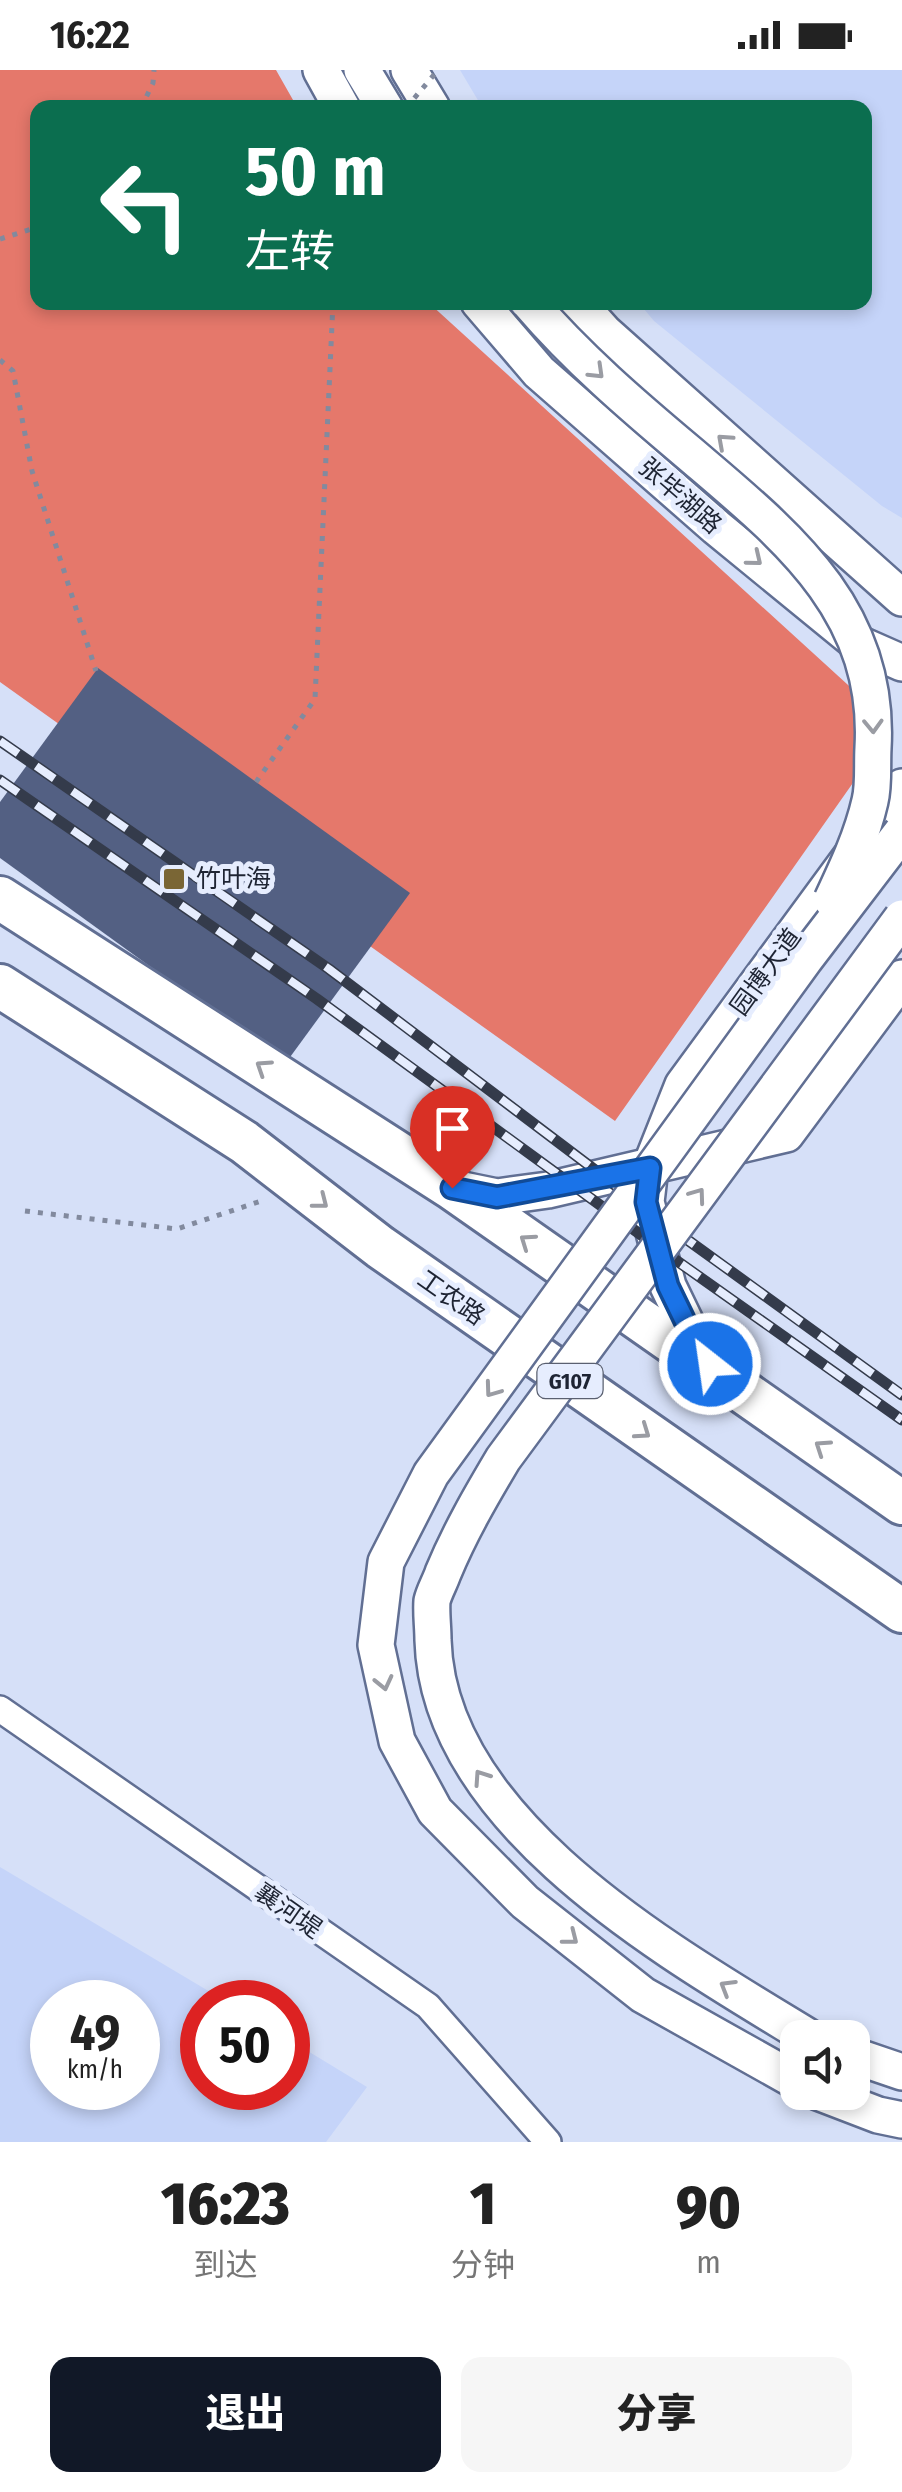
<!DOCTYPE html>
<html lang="zh">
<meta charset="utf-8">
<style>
:root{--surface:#fff;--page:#f6f6f6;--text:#222;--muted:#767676;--accent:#111827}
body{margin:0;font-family:"Fira Sans Condensed","Noto Sans SC",sans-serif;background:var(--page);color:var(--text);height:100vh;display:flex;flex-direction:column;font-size:38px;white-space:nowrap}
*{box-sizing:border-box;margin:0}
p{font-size:32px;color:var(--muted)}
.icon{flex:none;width:55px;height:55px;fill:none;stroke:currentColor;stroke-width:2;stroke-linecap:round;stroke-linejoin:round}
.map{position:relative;height:2072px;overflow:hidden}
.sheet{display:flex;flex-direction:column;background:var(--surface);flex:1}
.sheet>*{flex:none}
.guide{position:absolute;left:30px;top:30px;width:842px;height:210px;border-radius:20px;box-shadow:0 5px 15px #0003;background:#0b6e4f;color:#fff;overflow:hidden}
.fabs{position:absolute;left:780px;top:1950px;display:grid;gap:20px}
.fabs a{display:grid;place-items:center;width:90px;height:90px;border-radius:20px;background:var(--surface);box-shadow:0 5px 15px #0003;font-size:50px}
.speed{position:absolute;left:30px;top:1910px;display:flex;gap:20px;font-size:50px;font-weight:700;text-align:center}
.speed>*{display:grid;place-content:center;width:130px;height:130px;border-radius:50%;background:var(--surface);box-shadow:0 5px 15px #0003;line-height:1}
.speed small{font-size:25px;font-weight:400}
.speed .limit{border:15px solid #d22;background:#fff;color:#111}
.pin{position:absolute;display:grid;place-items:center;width:85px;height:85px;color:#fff;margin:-102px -42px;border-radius:50% 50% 50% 0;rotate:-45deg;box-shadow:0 0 10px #0007}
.pin .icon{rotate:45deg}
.me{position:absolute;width:110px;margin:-55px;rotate:330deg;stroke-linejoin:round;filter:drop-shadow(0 0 8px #0008)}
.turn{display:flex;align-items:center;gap:35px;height:210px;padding:0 50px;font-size:45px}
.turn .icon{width:130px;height:130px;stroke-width:2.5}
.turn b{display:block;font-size:70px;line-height:85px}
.eta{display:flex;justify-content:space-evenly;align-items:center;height:170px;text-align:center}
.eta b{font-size:60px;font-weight:800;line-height:70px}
.action{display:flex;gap:20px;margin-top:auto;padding:20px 50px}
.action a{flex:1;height:115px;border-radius:20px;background:var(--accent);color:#fff;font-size:40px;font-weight:800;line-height:115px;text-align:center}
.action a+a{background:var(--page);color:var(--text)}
.status{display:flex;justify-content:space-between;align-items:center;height:70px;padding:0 50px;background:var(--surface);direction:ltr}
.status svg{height:28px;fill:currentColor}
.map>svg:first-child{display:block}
</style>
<div class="status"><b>16:22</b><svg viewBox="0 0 49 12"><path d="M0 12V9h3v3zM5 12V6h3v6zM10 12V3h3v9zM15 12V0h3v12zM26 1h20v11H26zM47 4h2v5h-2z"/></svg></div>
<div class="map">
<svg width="902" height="2072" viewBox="0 0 902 2072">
<rect width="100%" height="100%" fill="#d6e0f8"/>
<g fill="#c5d4f9" fill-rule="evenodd">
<path d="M460,0H902V448L882,436L654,251L639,233L865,232V38L482,37Z"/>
<path d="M0,1797L227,1932H202V2018H288V1969L367,2017L326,2072H0ZM52,1932H138V2018H52Z"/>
</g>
<path fill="#e5786b" d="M0,0H276L297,37L38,38V232L429,233L893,656L615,1051L0,612Z"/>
<path fill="#536083" d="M98,598L410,823L285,994L0,788V732Z"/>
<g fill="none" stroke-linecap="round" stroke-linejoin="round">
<g stroke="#616f93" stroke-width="30">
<path id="minor" d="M0,1639L428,1936L548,2072"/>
</g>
<g stroke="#616f93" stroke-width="40">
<g id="secondary">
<path d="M321,0L342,38"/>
<path d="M362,0L385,38"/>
<path d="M409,0L432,38"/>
<path d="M479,232L539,302L716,457L859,574L902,593"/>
<path d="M577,232L604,262L902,528"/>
<path d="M453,1118L497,1127L548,1120L786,1064L902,908"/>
<path d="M713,1298L698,1278L668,1216L646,1132L650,1098L683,1015L902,717"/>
<path d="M852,1985L902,2002"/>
<path d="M818,2022L878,2045L902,2050"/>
</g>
</g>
<g stroke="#616f93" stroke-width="48">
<g id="trunk">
<path d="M0,828L452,1118L902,1433"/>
<path d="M0,916L244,1072L380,1177L902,1541"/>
</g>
</g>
<g stroke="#828a9e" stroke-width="5" stroke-dasharray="5 8" stroke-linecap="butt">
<path d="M141,38L153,13L154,0"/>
<path d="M0,169L38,157"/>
<path d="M0,290L13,301L32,401L96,601"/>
<path d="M256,712L315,629L333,232"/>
<path d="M25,1141L177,1159L261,1131"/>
</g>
<use href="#minor" stroke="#fff" stroke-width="25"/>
<use href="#secondary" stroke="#fff" stroke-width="35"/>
<use href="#trunk" stroke="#fff" stroke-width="42"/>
<g stroke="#343b4b" stroke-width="11">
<g id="rail">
<path d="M0,671L329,899L689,1171L902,1325"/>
<path d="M0,710L317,929L670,1186L902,1350"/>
</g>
</g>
<use href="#rail" stroke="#e6edfe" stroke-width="8" stroke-dasharray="22" stroke-linecap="butt"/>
<g stroke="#616f93" stroke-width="40" stroke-linecap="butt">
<g id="secondary-bridge">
<path d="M529,232C577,288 633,336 689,383C785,465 881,539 873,678C872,695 874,715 870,731C862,766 847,798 832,830"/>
<path d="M810,1968C671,1883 438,1753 433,1570C433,1557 431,1543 432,1531C434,1522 440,1512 443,1503C460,1462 481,1426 503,1389L902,848"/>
<path d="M798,2012L643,1925L525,1832L435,1741L397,1671L376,1575L386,1492L431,1404L805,889L902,762"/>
</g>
</g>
<path stroke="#828a9e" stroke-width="5" stroke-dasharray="5 8" stroke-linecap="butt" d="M406,38L438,0"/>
<use href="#secondary-bridge" stroke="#fff" stroke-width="35"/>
</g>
<defs><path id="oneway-chevron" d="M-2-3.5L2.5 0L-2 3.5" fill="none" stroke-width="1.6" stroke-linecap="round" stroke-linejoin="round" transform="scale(2.5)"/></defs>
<g stroke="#9a9ca3">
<use href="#oneway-chevron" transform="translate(597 302) rotate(44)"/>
<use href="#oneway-chevron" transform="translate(724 371) rotate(-138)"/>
<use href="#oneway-chevron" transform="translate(755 489) rotate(39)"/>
<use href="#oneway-chevron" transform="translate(873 656) rotate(88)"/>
<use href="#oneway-chevron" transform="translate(263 997) rotate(-147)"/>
<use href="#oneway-chevron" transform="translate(698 1125) rotate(-54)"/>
<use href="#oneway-chevron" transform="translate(321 1132) rotate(38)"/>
<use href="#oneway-chevron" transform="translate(527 1171) rotate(-145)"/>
<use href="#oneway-chevron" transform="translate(492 1320) rotate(126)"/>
<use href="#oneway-chevron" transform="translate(643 1362) rotate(35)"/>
<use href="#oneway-chevron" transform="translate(822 1377) rotate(-146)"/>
<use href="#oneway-chevron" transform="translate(384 1613) rotate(77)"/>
<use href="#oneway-chevron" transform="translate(481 1707) rotate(-124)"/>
<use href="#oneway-chevron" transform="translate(571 1868) rotate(38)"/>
<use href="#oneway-chevron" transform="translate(727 1917) rotate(-149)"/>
</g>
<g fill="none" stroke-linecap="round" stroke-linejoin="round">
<g stroke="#114b97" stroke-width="25">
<path id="route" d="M452,1118L497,1127L650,1098L646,1132L668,1216L698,1278L710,1294"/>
</g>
<use href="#route" stroke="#1a73e8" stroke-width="18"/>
</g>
<rect fill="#7a6635" stroke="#e6edfe" stroke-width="4" x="162" y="797" width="24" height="24" rx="5"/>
<g text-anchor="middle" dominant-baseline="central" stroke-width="10" stroke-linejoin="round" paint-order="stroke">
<rect fill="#e6edfe" stroke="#5a6070" stroke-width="2.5" x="537.5" y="1294" width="65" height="34" rx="8"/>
<g font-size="22" font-weight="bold" fill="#1e2433">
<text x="570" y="1311">G107</text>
</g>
<g font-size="25" fill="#1e2433" stroke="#e6edfe">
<text transform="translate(680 426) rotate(41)">张毕湖路</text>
<text transform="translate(766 902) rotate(-54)">园博大道</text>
<text transform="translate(451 1228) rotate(35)">工农路</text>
<text transform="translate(288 1841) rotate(35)">襄河堤</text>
</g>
<g font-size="25" fill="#1e2433" stroke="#e6edfe" text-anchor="start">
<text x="196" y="809">竹叶海</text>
</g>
</g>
</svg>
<div class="fabs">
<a><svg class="icon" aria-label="sound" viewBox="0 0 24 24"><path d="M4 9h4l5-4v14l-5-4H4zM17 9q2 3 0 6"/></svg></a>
</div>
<div class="speed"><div>49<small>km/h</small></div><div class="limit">50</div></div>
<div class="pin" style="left:452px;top:1118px;background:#d93025"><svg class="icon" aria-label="arrive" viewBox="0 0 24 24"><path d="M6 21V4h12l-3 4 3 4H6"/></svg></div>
<svg class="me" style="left:710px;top:1294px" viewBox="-20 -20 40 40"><circle r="17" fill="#1a73e8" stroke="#fff" stroke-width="3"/><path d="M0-11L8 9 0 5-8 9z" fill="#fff"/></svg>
<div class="guide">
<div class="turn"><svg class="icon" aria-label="left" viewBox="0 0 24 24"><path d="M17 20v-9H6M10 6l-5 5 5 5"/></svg><div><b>50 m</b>左转</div></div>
</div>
</div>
<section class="sheet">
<div class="eta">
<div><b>16:23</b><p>到达</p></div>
<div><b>1</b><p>分钟</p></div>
<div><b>90</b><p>m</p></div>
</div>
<div class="action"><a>退出</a><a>分享</a></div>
</section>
